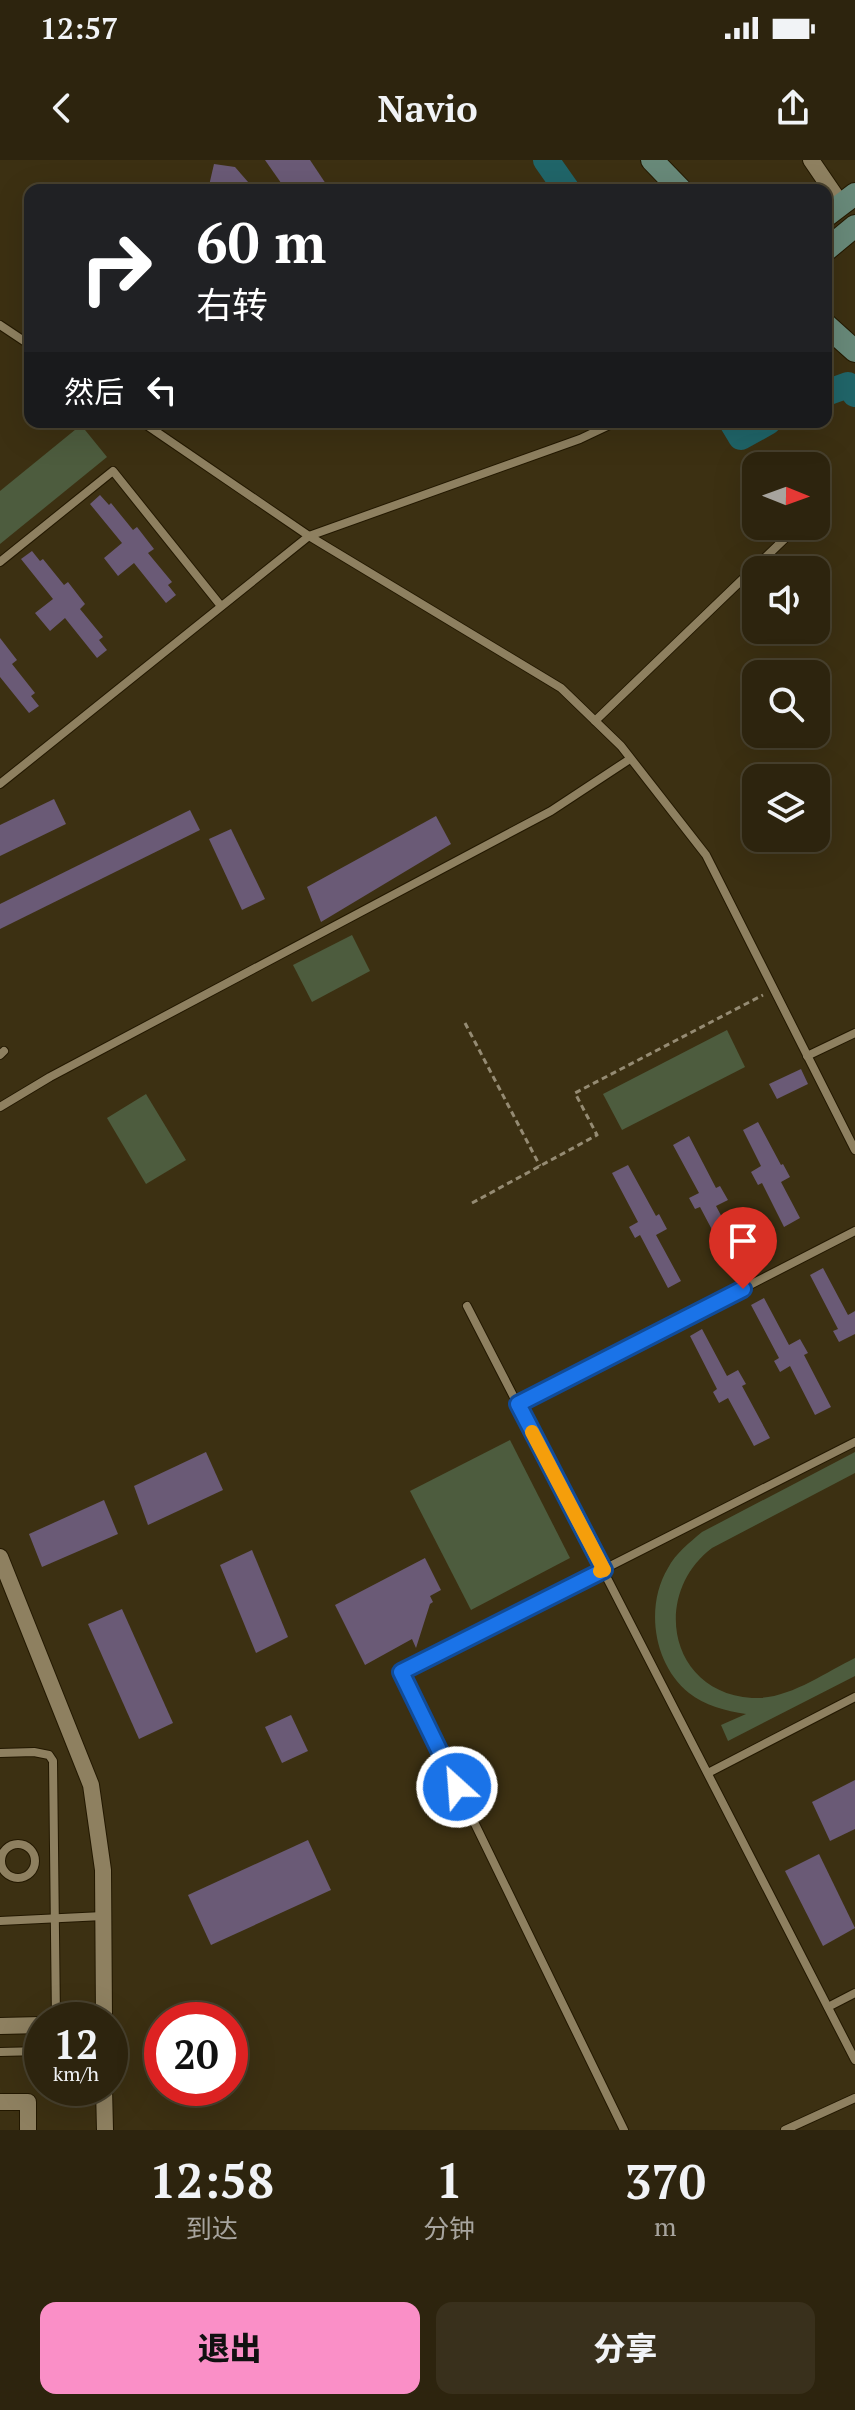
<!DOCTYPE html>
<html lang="zh">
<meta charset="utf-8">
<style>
:root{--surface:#2d240e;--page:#39301c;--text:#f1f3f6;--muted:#a7a49e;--line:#48412e;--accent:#fa8fc7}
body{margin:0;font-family:"PT Serif","Noto Sans SC",serif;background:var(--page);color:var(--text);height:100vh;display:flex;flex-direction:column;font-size:30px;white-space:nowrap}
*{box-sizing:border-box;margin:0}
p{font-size:26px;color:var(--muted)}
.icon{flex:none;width:44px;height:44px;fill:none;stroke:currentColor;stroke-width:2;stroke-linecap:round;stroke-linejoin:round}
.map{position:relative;height:1970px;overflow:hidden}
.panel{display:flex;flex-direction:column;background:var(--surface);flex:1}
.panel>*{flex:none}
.banner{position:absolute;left:24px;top:24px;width:808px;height:244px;border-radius:16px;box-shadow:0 8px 32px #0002,0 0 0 2px var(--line);background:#202124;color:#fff;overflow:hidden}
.needle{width:52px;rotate:91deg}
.tools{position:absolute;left:742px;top:292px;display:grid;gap:16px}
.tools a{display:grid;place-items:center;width:88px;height:88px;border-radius:16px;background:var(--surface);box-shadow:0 8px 32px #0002,0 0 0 2px var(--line);font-size:40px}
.speed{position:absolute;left:24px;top:1842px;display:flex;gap:16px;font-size:40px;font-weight:700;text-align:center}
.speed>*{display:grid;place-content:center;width:104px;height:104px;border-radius:50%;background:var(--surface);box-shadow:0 8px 32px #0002,0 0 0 2px var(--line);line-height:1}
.speed small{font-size:20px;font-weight:400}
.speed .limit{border:12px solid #d22;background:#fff;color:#111}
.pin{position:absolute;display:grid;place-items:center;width:68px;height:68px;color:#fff;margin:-82px -34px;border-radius:50% 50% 50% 0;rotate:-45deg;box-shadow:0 0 8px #0007}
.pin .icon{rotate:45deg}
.me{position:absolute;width:88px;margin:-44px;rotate:334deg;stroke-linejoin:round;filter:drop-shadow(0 0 6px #0008)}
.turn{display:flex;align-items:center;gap:28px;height:168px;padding:0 40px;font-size:36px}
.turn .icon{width:104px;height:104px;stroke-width:2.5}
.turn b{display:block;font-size:56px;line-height:68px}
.then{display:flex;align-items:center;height:76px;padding:0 40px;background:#0003;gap:16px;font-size:30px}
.eta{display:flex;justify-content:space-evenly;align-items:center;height:136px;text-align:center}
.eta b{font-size:48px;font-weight:800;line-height:56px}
.button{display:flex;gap:16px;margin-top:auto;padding:16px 40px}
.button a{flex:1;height:92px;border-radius:16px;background:var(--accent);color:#111;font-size:32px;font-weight:800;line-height:92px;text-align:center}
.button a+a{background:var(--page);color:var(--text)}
.status{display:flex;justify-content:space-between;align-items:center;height:56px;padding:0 40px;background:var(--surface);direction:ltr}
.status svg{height:22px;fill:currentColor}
header{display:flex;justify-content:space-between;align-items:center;height:104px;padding:0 40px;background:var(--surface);font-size:36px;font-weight:800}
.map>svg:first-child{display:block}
</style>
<div class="status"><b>12:57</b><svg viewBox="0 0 49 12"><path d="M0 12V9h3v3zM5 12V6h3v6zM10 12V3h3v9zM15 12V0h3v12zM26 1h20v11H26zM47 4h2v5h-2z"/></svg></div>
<header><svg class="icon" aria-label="back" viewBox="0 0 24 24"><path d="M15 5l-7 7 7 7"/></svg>Navio<svg class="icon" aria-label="share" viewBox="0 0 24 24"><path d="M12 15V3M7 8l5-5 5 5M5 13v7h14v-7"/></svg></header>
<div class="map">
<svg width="855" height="1970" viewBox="0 0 855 1970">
<rect width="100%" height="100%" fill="#3c3012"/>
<g fill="#4d5c3e">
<path d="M81,265L107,297L0,384V331Z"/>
<path d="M352,775L370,811L312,842L293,805Z"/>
<path d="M727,870L745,907L622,970L603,934Z"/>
<path d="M146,934L186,1000L146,1024L107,958Z"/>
<path d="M510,1280L570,1398L471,1450L410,1331Z"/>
<path d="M855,1292V1313L712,1388C651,1434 669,1533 752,1538C788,1540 824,1513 855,1498V1516L728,1581L721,1565L746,1554C726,1551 704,1545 689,1533C653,1504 645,1446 668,1408C676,1393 689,1383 702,1372Z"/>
</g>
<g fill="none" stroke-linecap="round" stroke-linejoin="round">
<g stroke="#206569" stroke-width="26">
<path d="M546,0L567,30"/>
<path d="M826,233L848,225L855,234"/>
<path d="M732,262L741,277L768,262"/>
</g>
</g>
<g fill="#6a5a76">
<path d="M265,0H310L330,30H286Z"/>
<path d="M214,4L235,7L255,30H208Z"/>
<path d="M100,335L109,345L111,343L133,370L137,367L154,389L148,393L172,422L168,425L176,435L166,443L134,403L118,416L104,398L122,383L90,344Z"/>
<path d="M32,391L40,401L43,399L64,425L68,422L85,444L80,449L103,477L99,480L107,490L97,498L65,458L50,471L35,453L53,439L21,399Z"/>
<path d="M0,478L17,500L12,504L35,533L31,536L39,546L29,553L0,517Z"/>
<path d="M54,639L66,664L0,696V665Z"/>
<path d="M190,650L200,670L0,769V744Z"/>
<path d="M436,656L451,684L321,762L307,727Z"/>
<path d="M231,669L265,739L242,750L209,679Z"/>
<path d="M801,909L808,924L777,939L769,924Z"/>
<path d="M758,962L781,1005L783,1004L790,1017L781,1022L800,1058L784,1067L762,1023L758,1025L751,1012L761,1006L743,970Z"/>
<path d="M689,976L716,1028L720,1026L728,1040L716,1046L741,1093L728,1100L700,1047L695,1049L689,1038L699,1033L673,985Z"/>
<path d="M628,1005L656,1056L659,1054L667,1069L656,1075L681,1121L668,1128L640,1075L635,1078L629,1067L638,1062L612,1013Z"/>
<path d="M823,1108L848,1155L855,1151V1174L839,1182L833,1171L838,1169L810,1115Z"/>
<path d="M764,1138L789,1185L800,1179L808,1193L804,1195L831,1247L815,1255L790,1206L780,1212L774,1201L779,1198L751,1145Z"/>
<path d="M702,1169L727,1216L738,1210L746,1224L742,1226L770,1278L754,1286L728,1238L719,1243L713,1232L717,1229L690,1176Z"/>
<path d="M206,1292L223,1330L148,1365L134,1326Z"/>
<path d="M104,1340L118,1374L42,1407L29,1374Z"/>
<path d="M252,1390L288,1477L256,1493L220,1405Z"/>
<path d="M425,1398L441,1430L430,1436L433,1442L430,1444L416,1488L412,1479L365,1505L335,1445Z"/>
<path d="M122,1449L173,1563L139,1579L88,1464Z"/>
<path d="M291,1555L308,1591L282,1603L265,1567Z"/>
<path d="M855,1620V1669L830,1681L812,1642Z"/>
<path d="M308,1680L331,1730L211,1785L188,1735Z"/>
<path d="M819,1694L855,1768L823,1786L785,1711Z"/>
</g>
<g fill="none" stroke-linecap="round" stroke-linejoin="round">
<g stroke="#231800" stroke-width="10">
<g id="lane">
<path d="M0,165L30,185"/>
<path d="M142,262L309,376L561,528L621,586L706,695L855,990"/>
<path d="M816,348L817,347"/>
<path d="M0,402L113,311L221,446"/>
<path d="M595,561L798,366"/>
<path d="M0,624L309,376L580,279L616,262"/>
<path d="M0,895L4,891"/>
<path d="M807,896L855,873"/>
<path d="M0,947L50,917L551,651L630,599"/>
<path d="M467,1146L855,1900"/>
<path d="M518,1244L855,1071"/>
<path d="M0,1593L34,1592L49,1595L53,1601L56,1860"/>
<path d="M708,1613L855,1537"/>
<circle cx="18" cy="1701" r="17"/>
<path d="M0,1761L103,1756"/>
<path d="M828,1847L855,1833"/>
<path d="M0,1892L42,1891"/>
<path d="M624,1970L401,1512L855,1282"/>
<path d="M785,1970L855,1938"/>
</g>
</g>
<g stroke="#231800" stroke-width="18">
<g id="street">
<path d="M811,0L841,44"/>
<path d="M0,1397L91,1625L103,1710L104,1860"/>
<path d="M0,1866L42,1865"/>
<path d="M104,1928L105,1970"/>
<path d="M0,1942H28V1970"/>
</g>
</g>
<g stroke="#231800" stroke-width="24">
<g id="secondary">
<path d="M652,0L681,30"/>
<path d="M826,56L855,34"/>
<path d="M826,90L855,66"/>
<path d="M826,165L855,191"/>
</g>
</g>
<g stroke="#958b73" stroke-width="3" stroke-dasharray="6 4" stroke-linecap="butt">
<path d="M465,863L540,1006"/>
<path d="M472,1043L597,975L575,933L763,835"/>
</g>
<use href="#lane" stroke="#8e8060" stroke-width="8"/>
<use href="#street" stroke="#8e8060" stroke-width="16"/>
<use href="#secondary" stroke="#688979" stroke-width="22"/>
</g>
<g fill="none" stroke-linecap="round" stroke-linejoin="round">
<g stroke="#114b97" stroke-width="20">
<path id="route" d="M457,1627L401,1512L604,1410L518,1244L743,1129"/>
</g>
<use href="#route" stroke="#1a73e8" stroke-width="14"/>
<path stroke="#f59e0b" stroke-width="14" d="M532,1272L604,1410L600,1411"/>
</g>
</svg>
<div class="tools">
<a><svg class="needle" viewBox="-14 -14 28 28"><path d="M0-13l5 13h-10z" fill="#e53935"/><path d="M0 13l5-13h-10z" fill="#a7a49e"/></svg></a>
<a><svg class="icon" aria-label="sound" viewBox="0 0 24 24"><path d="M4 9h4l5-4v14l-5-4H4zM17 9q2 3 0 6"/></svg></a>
<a><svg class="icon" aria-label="search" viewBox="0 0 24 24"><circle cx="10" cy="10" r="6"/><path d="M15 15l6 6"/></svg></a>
<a><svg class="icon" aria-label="layers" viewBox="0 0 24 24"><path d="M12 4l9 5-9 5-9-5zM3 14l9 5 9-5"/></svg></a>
</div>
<div class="speed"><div>12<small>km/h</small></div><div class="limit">20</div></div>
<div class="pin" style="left:743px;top:1129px;background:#d93025"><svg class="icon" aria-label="arrive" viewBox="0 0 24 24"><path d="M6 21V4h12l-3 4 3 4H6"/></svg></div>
<svg class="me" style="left:457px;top:1627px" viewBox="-20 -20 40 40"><circle r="17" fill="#1a73e8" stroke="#fff" stroke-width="3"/><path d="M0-11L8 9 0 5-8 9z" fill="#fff"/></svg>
<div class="banner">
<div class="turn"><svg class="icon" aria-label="right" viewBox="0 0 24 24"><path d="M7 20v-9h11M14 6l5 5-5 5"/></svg><div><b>60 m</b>右转</div></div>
<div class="then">然后<svg class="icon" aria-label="left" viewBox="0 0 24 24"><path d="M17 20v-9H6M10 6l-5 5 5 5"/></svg></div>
</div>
</div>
<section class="panel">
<div class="eta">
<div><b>12:58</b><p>到达</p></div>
<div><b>1</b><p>分钟</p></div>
<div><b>370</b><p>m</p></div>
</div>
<div class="button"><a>退出</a><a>分享</a></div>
</section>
